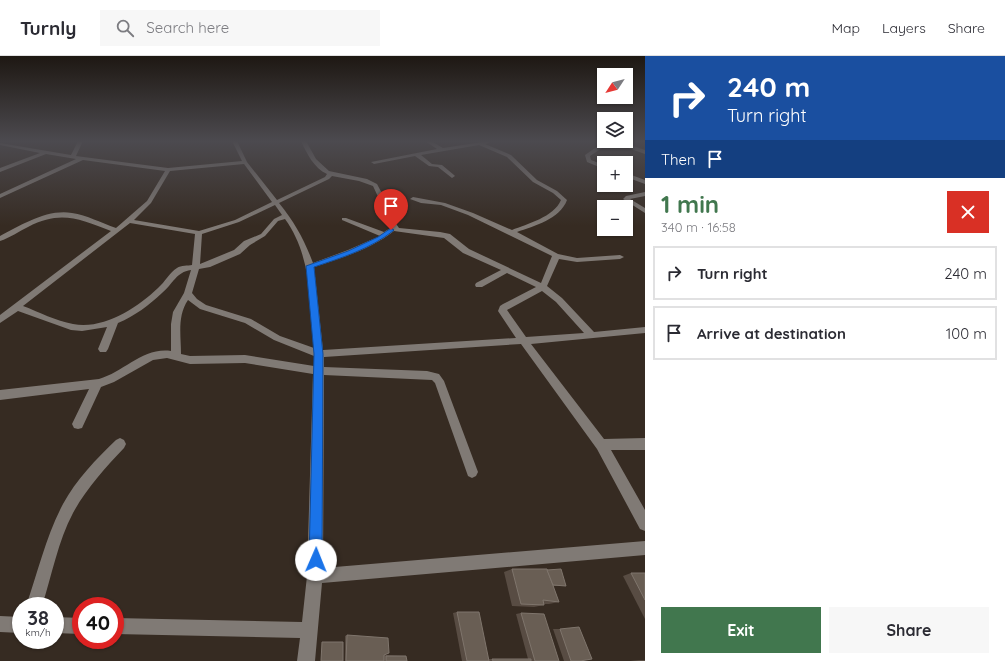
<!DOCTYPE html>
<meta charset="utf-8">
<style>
:root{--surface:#fff;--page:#f7f7f7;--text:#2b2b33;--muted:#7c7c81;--line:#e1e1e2;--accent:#41774e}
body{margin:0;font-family:Quicksand,sans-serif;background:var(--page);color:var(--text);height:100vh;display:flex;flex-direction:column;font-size:15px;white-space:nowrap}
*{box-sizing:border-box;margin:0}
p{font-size:13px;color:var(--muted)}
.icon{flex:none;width:22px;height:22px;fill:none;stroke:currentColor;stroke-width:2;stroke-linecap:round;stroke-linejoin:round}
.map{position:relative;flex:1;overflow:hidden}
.drawer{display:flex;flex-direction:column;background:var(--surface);width:360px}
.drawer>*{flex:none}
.banner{background:#1a4fa0;color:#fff;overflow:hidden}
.needle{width:26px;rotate:234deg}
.fabs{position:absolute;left:597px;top:12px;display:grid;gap:8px}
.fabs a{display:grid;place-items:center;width:36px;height:36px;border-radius:0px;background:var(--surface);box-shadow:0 1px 3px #0004;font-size:20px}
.speed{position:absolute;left:12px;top:541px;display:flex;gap:8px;font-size:20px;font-weight:700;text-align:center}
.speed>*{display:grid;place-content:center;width:52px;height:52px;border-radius:50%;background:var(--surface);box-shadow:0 1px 3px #0004;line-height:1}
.speed small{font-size:10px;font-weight:400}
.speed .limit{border:6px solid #d22;background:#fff;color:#111}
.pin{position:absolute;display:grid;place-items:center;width:34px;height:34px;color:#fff;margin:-41px -17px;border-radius:50% 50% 50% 0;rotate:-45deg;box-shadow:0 0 4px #0007}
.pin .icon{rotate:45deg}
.me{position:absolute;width:44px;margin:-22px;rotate:1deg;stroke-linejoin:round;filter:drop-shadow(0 0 3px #0008)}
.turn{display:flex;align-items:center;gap:14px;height:84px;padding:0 16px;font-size:18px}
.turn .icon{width:52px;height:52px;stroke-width:2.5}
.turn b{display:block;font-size:28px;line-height:34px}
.then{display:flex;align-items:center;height:38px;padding:0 16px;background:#0003;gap:8px;font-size:15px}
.round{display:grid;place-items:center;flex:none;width:42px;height:42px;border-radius:0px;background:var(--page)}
.headline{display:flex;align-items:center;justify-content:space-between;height:68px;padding:0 16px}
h1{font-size:24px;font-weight:700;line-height:30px;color:var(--accent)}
.action{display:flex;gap:8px;margin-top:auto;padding:8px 16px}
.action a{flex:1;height:46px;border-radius:0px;background:var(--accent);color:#fff;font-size:16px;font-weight:700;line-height:46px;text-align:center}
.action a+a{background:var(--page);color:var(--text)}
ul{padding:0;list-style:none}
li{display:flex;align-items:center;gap:12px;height:54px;margin:0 8px 6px;padding:0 8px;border:2px solid var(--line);border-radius:0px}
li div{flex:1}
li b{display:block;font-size:15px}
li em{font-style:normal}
header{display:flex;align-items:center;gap:24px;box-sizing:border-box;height:56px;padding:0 20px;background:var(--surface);border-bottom:1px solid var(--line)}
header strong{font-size:19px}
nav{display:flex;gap:22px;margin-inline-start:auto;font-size:14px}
.search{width:280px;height:36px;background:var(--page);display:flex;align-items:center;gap:10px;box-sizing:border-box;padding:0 14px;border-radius:0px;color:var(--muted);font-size:15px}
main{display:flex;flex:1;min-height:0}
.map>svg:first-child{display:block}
</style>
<header>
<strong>Turnly</strong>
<div class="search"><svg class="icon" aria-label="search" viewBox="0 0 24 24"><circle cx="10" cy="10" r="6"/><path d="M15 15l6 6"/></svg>Search here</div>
<nav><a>Map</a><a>Layers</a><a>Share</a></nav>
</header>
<main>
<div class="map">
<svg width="645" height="605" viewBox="0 0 645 605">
<rect width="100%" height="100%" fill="#362b22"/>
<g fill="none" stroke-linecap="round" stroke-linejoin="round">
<g fill="#807a75" fill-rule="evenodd">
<path d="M78,85H83L76,100L168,112L242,105L232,85H237L247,106L277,144L325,121L327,118C314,112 307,98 301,85H306L316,103L329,115L367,123L377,128L386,145L387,155L399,172L440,176L450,178L469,193L541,227L552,200L550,199L468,159L441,149L421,147L410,143L413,141L445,147L473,157L512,174C527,168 554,161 561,144L553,137L533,126L507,101L479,89L421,99L432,108L442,109L454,119L455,120L452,122L438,111L429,110L415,100L374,108L371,106L437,93L425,85H431L443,92L489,85V87L485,88L511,99L537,124L557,135L567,144C560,163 534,170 517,176L558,198L577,202L620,199L624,201L620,203L577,206L559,203L547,230L562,242L594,276L645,271V277L531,288L604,383L645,382V394H611L645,454V475L640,473L597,393L521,288L324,301V311L427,315L439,318L444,325L478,416L476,420L472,422L468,420L435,327L432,324L324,319L323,512L645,485V499L322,527L315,605H297L300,582L115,578V562L302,566L307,520L313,318L245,307L190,308L167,302L153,304L114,326L101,331L82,372L78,373L74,372L72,368L89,333L0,344V334L99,323C124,316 143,291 171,295V268L173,256L184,237L191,214C176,216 173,228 162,237C149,249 135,260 118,267L108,293L106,296H100L98,293L107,271L82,275L71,274L18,255L0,267V259L111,175C79,163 61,154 28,171C19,175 10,182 0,185V180C22,169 46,153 72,157C87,159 101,167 116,172L147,145L165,115L83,104L0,142V138L76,103L46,98L0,116V112L40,97L0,89V87L71,99ZM244,108L272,146L235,164L199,175L134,164L151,147L170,115ZM332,120L359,125L373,130L380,145L381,155L392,171L384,176L346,162H342V164L380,180L348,194L313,207C304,183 295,167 279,147L329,123ZM275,149L282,159L274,163L261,178L244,185L234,194L200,208L202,178L239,166ZM285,163C312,200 310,248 314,292L280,280L251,263L206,249L197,243L192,237L199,213L210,211L240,198L250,189L265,180L278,165ZM130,167L195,178L192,209C188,210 181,209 177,212C170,216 165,226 158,232C137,252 103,274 73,268C56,265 39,256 23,250ZM394,175L444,182L463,197L501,214L476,227L475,229L476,231H482L507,217L536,231L503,248L500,250L498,255L516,282L323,294L314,211C342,202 371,193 394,175ZM542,235L556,246L584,277L526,281L507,254ZM188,244L200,253L245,267L274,284L314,300V310L245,299L190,300L181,298C181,280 177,260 188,244Z"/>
<path d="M605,85H618L645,94V98L611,86L590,100L591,104L604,109V113L587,106L585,99Z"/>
<path d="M626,117L645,124V128L626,121Z"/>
<path d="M645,136V140L630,143L645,152V157L623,143L626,140Z"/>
<path d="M120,382L124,384L126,388L124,392C105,412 86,433 73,457C58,485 52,519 42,550H26C38,516 46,480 63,448C76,424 96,403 116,384Z"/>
<path d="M0,560L21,561V577L0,576Z"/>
<path d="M55,561L81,562V578L55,577Z"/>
</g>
</g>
<g fill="#584c43">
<path d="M585,85H595L591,87Z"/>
<path d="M512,513L547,514L566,530H553L559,546L549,548H544V549L534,551L512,550L504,516Z"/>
<path d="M631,517H645V563L623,520Z"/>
<path d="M457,556L489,603H528L516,558L521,557L559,605H462L453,557Z"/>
<path d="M553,573H560L580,605H564Z"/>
<path d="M347,579L384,599L406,600L407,605H345V580Z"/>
<path d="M639,604H645V605H630Z"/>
</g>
<g fill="#695e54" stroke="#7f756c">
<path d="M512,513H547L559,546L543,544L544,549L521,548Z"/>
<path d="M561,513L566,530L553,529L547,514Z"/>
<path d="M631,517H645V544Z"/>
<path d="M457,556H479L489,605H467Z"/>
<path d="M521,557L544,558L559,605H535Z"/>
<path d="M579,571L592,603L580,605H571L560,573Z"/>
<path d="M347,579L388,582L389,597L384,599V605H346Z"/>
<path d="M322,586H343V605H321Z"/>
<path d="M386,600H406L407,605H386Z"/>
<path d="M492,603H531V605H493Z"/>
</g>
<linearGradient id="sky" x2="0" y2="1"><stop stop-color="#1e1813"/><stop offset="0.5" stop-color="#4c4a4f"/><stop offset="1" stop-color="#4c4a4f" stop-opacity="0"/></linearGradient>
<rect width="645" height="170" fill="url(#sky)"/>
<path fill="#1a73e8" stroke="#114b97" d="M391,172L394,174L393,175C370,193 341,202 314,211L323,298L322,504L320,509L316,511L311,509L309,504L314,298L306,210L348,195L378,181Z"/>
</svg>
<div class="fabs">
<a><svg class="needle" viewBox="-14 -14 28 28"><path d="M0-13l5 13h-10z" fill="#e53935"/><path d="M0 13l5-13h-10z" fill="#7c7c81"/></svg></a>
<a><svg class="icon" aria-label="layers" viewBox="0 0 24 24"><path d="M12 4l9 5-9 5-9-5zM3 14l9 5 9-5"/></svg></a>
<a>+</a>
<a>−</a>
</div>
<div class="speed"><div>38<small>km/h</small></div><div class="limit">40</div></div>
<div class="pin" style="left:391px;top:174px;background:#d93025"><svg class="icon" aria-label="arrive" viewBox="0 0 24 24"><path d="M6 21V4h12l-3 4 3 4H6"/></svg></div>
<svg class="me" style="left:316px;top:504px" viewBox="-20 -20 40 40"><circle r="19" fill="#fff"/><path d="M0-13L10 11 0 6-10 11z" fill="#1a73e8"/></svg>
</div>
<section class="drawer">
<div class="banner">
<div class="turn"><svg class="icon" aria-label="right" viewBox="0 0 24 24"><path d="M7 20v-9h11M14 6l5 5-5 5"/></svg><div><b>240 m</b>Turn right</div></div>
<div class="then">Then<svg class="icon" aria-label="arrive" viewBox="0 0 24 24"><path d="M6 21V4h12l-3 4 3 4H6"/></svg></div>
</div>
<div class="headline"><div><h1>1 min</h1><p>340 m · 16:58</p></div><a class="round" style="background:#d93025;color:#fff"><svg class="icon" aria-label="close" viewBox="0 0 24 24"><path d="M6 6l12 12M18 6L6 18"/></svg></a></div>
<ul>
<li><svg class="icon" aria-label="right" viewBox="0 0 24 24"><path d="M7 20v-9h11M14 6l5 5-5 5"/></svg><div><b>Turn right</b></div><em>240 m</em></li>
<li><svg class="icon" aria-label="arrive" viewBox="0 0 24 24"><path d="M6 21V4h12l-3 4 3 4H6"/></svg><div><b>Arrive at destination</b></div><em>100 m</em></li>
</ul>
<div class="action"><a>Exit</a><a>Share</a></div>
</section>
</main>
